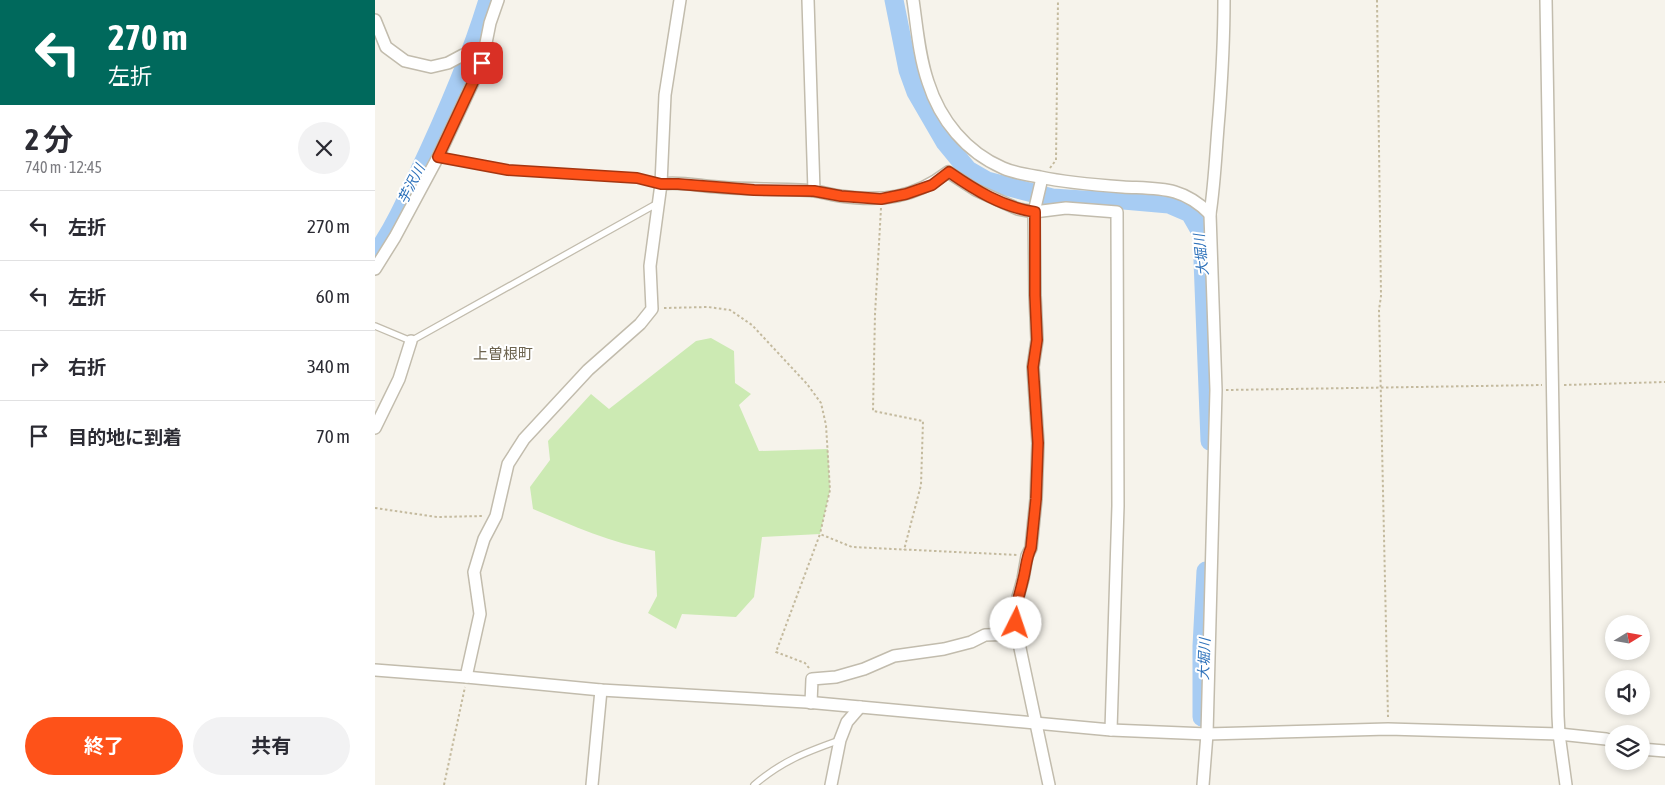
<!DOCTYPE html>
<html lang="ja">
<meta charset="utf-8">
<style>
:root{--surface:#fff;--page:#f2f2f3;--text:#2b2b33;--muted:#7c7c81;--line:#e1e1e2;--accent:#fe5219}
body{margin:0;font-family:"Asap Condensed","Noto Sans JP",sans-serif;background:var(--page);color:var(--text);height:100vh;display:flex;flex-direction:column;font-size:19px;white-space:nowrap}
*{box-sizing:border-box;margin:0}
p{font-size:16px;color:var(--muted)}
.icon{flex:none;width:28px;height:28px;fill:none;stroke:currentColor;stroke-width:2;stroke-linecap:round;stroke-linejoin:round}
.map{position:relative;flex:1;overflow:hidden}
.panel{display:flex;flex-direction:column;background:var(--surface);width:375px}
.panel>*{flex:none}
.banner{background:#00695c;color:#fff;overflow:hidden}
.needle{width:32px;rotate:79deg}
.fabs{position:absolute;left:1230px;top:615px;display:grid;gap:10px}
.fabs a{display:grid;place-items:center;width:45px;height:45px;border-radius:50%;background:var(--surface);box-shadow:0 2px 8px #0003;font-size:25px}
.pin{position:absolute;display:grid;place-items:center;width:42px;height:42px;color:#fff;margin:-21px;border-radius:10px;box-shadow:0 2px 8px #0006}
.me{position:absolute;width:55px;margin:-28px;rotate:4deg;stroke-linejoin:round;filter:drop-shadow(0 0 4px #0008)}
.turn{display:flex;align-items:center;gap:18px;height:105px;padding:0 25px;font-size:22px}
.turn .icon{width:65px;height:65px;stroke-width:2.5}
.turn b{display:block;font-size:35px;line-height:42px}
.round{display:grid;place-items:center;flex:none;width:52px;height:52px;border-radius:26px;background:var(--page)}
.head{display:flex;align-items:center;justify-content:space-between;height:85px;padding:0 25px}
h1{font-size:30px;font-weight:700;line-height:38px}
.action{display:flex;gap:10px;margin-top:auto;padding:10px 25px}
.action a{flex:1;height:58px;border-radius:30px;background:var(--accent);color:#fff;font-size:20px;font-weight:700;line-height:58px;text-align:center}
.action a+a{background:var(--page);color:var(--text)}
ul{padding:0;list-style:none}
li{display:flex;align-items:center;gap:15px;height:70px;padding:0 25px;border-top:1px solid var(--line)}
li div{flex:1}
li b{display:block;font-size:19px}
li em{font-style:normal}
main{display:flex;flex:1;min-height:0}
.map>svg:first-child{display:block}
</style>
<main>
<section class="panel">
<div class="banner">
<div class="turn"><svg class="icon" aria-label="left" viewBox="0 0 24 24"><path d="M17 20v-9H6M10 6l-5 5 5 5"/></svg><div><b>270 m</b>左折</div></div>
</div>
<div class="head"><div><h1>2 分</h1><p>740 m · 12:45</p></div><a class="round"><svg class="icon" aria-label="close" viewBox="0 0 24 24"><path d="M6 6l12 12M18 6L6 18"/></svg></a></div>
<ul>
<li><svg class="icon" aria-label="left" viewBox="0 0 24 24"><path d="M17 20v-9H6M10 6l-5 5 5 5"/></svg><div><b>左折</b></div><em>270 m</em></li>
<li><svg class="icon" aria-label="left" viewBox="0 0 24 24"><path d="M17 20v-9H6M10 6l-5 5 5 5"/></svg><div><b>左折</b></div><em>60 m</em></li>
<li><svg class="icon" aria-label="right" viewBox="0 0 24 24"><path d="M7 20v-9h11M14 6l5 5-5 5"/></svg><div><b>右折</b></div><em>340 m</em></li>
<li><svg class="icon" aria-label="arrive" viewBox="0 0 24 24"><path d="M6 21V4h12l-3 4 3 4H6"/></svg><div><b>目的地に到着</b></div><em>70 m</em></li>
</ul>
<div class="action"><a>終了</a><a>共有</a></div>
</section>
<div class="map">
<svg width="1290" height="785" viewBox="0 0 1290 785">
<rect width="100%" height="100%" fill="#f6f3eb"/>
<path fill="#cceab3" d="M336,338L359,351L360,383L376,394L364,405L384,451L453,449L455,490L445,534L387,537L379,597L361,617L307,614L301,629L273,613L282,596L280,551C237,543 198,526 158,509L155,487L175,460L173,441L216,394L234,409L321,341Z"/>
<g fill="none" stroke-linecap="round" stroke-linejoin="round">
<g stroke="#a7ccf3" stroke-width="19">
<path d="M519,0L533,70L541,92L570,142L593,170L612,181L677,198L708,200L737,199L794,204L815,213L827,234L835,441"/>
<path d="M0,255C18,230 31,201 43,174C70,117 95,60 113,0"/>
<path d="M827,717V646L831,571"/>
</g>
<g stroke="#c2bcad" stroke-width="8">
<g id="lane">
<path d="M63,157L133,170L262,179L286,184"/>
<path d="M0,326L36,341L283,203"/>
<path d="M379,785C407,761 431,752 465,740"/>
</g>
</g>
<g stroke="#c2bcad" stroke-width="14">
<g id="street">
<path d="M433,0L439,191"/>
<path d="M538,0C542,27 544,56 553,82C565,120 591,152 628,168C639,173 653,175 665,177C693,183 720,185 748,187C785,189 807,186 835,214"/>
<path d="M1171,0L1183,716L1184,734L1191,785"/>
<path d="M0,20L11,47L30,61L56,67L73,63L88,55L107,63"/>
<path d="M667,178L659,212L660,295L662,340L658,367L663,443L661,499L656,548L652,556L648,579L640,608L642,634L674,785"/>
<path d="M286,184C304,181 325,186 343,187C375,190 407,188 439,191C448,192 456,195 465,196C508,202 539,198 573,172L601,190L643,209L659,212L691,208L742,212L743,506L736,730"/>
<path d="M0,269L20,237L63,157L107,63L115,23L123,0"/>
<path d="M0,428L24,379L36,341"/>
<path d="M0,670L91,677L226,690L431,702L736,730L832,734L1013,729L1184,734L1231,739L1239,742"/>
<path d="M91,677L105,614L99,572L109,539L121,516L133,464L149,439L213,370L265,324L277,309L275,266L286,184L290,95L305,0"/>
<path d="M436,703L437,679L461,677L489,669L519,656L569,649L596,642L610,635L642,634"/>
<path d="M1266,749L1290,751"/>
<path d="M217,785L226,690"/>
<path d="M456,785L465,740L472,722L485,707"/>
<path d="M828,785L832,734L841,390L835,214C840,181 841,148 844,115C847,76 849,38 849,0"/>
</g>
</g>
<g stroke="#c4ba9e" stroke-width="2" stroke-dasharray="2.5 2.5" stroke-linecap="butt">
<path d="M1002,0L1006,296L1004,310L1013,717"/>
<path d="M675,168L681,160L683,0"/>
<path d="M506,208L500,314L498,411L548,421L546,485L529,550"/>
<path d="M289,308L333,307L355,310L377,325L432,384L446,403L451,425L455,490L445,534"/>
<path d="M1189,385L1290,382"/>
<path d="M851,390L1167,385"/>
<path d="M0,508L62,517L109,516"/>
<path d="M434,668L430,663L401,652L445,534L477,547L643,555"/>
<path d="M69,785L90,687"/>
</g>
<use href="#lane" stroke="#fff" stroke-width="5.5"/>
<use href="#street" stroke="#fff" stroke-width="11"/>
</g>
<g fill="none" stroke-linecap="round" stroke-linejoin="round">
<g stroke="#a53510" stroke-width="12">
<path id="route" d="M107,63L63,157L133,170L262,178L286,184H303L379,190L439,191L466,196L506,199L531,194L557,185L574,172C600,190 627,207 660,212V295L662,340L658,367L663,443L661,499L656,548C651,558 651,569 648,580C644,598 640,604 641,623"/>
</g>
<use href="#route" stroke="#fe5219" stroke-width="9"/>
</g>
<g text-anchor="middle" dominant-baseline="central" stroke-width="4" stroke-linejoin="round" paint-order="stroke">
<g font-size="14" font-style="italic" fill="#2d71ba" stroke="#fff">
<text transform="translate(36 184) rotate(-63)">芋沢川</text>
<text transform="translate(826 255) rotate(-96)">大堀川</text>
<text transform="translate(829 659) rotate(-88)">大堀川</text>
</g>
<g font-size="15" fill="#6d644f" stroke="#fff">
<text x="128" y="353">上曽根町</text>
</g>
</g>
</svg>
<div class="fabs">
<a><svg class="needle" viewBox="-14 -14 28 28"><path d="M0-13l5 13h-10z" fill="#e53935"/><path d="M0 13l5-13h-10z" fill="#7c7c81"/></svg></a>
<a><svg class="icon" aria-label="sound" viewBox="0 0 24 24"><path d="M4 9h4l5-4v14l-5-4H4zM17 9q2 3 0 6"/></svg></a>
<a><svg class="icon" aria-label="layers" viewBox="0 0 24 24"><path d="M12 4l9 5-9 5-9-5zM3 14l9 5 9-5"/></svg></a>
</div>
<div class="pin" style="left:107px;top:63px;background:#d93025"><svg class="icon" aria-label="arrive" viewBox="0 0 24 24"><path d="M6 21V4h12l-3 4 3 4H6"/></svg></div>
<svg class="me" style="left:641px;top:623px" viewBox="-20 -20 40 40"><circle r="19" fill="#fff"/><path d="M0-13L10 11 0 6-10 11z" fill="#fe5219"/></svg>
</div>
</main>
